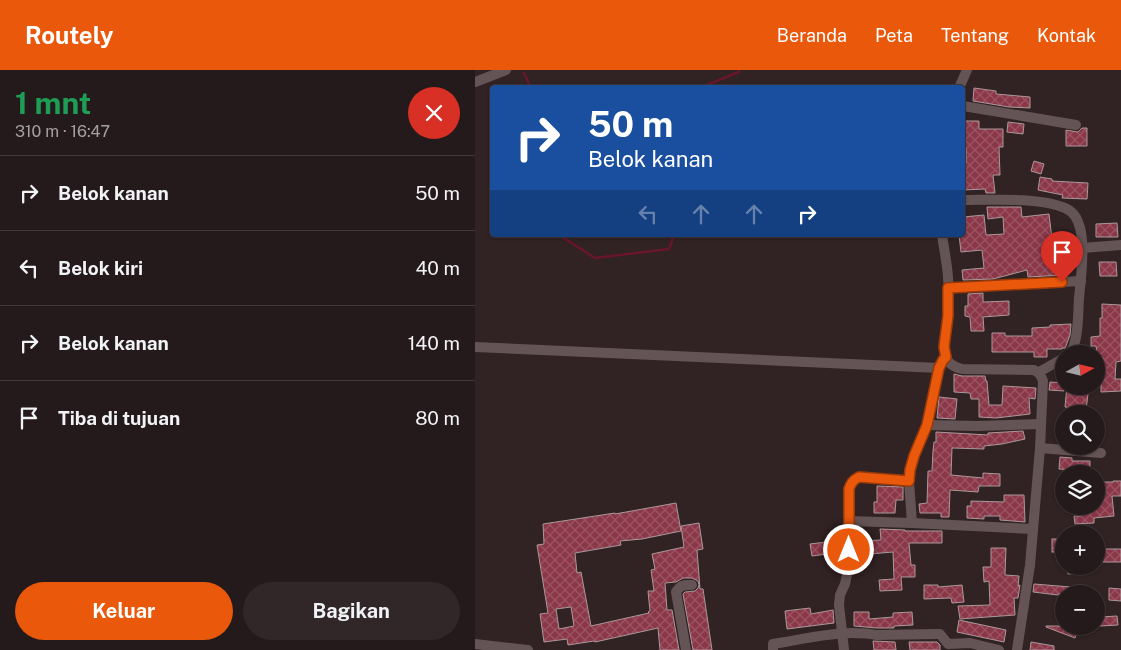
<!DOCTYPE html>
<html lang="id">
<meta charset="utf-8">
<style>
:root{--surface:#251a1b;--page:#312728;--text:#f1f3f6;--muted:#a3a1a3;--line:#42383a;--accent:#ea580c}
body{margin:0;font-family:"Public Sans",sans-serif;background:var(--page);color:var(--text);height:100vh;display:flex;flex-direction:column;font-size:19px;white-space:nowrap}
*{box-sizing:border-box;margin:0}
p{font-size:16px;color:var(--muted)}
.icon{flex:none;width:28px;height:28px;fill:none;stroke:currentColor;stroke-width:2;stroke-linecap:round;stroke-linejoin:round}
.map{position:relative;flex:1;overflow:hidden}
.panel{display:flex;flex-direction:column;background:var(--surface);width:475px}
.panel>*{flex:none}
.guide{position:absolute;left:15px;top:15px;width:475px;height:152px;border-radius:5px;box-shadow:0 1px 4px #0004,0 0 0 1px var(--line);background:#1a4fa0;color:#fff;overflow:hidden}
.needle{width:32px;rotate:82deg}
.tools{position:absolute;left:580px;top:275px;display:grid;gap:10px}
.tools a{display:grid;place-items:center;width:50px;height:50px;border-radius:50%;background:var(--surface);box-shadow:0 1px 4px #0004,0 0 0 1px var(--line);font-size:25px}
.pin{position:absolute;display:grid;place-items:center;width:42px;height:42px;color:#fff;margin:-51px -21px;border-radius:50% 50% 50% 0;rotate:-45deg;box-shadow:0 0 5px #0007}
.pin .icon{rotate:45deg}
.me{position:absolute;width:55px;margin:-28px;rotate:0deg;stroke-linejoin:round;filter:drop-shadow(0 0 4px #0008)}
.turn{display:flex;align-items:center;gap:18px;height:105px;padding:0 15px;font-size:22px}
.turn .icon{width:65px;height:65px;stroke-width:2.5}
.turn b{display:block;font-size:35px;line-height:42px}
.lanes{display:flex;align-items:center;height:48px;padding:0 15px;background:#0003;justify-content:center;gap:25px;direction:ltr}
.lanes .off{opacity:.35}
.round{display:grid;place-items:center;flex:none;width:52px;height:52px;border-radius:26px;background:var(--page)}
.overview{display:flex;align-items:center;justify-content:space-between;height:85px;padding:0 15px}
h1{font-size:30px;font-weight:700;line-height:38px;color:#1e9e55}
.primary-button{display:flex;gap:10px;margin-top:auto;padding:10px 15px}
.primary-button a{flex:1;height:58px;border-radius:30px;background:var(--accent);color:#fff;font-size:20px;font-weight:700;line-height:58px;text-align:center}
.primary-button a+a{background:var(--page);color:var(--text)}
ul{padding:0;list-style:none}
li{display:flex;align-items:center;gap:15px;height:75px;padding:0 15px;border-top:1px solid var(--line)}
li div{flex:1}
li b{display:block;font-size:19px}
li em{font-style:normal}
header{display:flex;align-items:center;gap:30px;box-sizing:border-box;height:70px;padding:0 25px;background:var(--accent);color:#fff}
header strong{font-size:24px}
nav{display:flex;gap:28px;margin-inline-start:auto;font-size:18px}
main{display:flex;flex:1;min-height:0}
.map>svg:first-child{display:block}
</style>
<header>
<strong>Routely</strong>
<nav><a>Beranda</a><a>Peta</a><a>Tentang</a><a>Kontak</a></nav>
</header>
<main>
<section class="panel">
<div class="overview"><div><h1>1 mnt</h1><p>310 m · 16:47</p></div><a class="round" style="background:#d93025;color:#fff"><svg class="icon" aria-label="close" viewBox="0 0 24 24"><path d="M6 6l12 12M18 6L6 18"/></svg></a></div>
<ul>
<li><svg class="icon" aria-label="right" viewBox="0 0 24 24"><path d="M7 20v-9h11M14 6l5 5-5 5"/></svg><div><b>Belok kanan</b></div><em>50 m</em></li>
<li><svg class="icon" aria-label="left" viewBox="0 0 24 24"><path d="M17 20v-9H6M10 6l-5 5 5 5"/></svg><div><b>Belok kiri</b></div><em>40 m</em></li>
<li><svg class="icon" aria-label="right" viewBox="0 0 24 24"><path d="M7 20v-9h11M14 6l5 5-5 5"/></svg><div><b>Belok kanan</b></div><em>140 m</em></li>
<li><svg class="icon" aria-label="arrive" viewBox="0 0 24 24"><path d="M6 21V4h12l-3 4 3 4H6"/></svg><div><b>Tiba di tujuan</b></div><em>80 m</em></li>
</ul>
<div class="primary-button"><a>Keluar</a><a>Bagikan</a></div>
</section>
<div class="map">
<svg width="646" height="580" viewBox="0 0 646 580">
<defs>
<pattern id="building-cross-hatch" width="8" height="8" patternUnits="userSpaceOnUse" patternTransform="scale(1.25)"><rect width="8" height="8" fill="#8a3748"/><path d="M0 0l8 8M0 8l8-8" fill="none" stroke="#9b5463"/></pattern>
</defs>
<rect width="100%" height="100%" fill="#312224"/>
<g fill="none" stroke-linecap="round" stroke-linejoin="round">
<g stroke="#68162b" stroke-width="2.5">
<path d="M49,3L56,18"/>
<path d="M224,18L264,2V0"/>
<path d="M84,165L120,188L194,179L199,165"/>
</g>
</g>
<g fill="url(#building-cross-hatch)" stroke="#ab989a" fill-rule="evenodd">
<path d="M499,18L521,21V24L555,27V38L534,37L498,31Z"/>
<path d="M488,51H504V59H528V77H524L525,105H518L520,123H511L510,119L488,120V92L491,93V78H488Z"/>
<path d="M533,52L549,54L548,64L532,62Z"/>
<path d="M607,58H612V76H591V60L603,62Z"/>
<path d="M559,91L569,94L566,104L556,101Z"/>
<path d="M565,107L577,109V111L613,113L612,129L587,128L588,125L563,120Z"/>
<path d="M512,137H546L547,147L574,144L577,169L600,167V188L585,189L587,205L553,207L552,200L518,209L488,210L487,200L509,198L507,180L486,182L484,165H488V147L509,145L511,165L529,164L528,147L513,149Z"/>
<path d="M642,153L643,167H621V154Z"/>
<path d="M624,192H641L642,206H625Z"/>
<path d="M508,223V232L534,231V245L508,247L509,261H496L495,247L490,246V236H493V224Z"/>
<path d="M627,234L646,235V291L641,292L640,309H646V321L626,322V310L628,288L623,289L621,276H616V267L625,266V248H627Z"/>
<path d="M596,254L595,265L591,276L590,278H587V279H572V287H559V282H517V263H530V266H557V258L575,257V255Z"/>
<path d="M479,304L487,306H510L511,311H512L514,335H527L528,316L561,318L560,329L554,328L555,344L521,348L504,347V329H496L495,323L479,322Z"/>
<path d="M575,312L589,313V321L574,320Z"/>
<path d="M592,316H614L611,340L590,337Z"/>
<path d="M464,327L482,329L480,349L462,348Z"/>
<path d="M548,361L550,369L527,374L509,376V379L477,378L476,405L508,408V403L525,404V416H504L503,422L475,420L474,447H466V443H445L444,434L452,433L453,401H457L458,381L459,372H461V362L513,365V363Z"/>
<path d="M585,387L597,388V391H615V404H600V400L584,399Z"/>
<path d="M638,411H646V426H637L639,446L619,448V453L600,454L599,446H606V436H621V433L625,432L624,412H638Z"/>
<path d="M402,416L428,417V430H421L420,443H399V432H402Z"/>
<path d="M529,425H549L550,452L525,450V446H509V449L492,448V436H496V431L529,432Z"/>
<path d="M201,433L206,461L167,469L145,471L146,475L100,483L102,503L106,502L116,556L174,543L173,542L175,541L173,521H179L176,500L180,499L177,484L209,477L206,456L224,453L228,479L222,480L225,519H228L237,580H218L208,524L210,522L220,521L223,518L224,515L223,511L217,508H208L201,512L190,513L192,540H197L204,580H185L183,558L120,572L119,571L93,575L92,569L69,572L65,544L73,543L62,475L69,474L68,454L140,443V444ZM96,537L99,556L84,559L81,539Z"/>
<path d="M405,459L430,460V461H467V473H434L436,495H440V507H426L427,520L405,521L404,510L419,509L418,482L383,485V471L406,470Z"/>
<rect x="577" y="469" width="12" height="13"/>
<path d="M367,470V482L337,486L335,474Z"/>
<path d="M516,478H531L530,505L544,506L543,516L545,515L543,528H539L540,545L485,549L483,536L515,535L514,511L509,512L508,497H516Z"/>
<rect x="628" y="479" width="18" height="13"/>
<path d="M592,496H611L612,503L593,504Z"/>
<path d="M559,514L608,518V524H583V525L558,522Z"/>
<path d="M449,515H463V517L487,515L489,532L477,533L476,528L449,529Z"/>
<path d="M634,518L646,519V531L634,530Z"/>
<path d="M335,538L336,544L358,540L359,553L312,559L310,541Z"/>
<path d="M379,542H394V549L418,547V543L437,542L438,555L419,556V558H402L379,556Z"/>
<path d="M642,546L643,555L625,556V547Z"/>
<path d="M484,550L531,560L529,572L482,562Z"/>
<path d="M571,556H604L600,568L571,557Z"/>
<path d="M398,571L420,572L421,580H399Z"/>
<path d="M434,572H462L465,575V580H435Z"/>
<path d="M556,572L579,576V580H555Z"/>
</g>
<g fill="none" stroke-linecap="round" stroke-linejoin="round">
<g stroke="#655456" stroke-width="10">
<path d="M0,12L31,0"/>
<path d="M484,18L492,0"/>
<path d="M488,36L601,55"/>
<path d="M488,130C517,130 563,127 590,138C597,141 601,146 603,152C611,169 606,208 604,228C603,241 604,275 594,284"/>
<path d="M467,165C469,179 472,193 473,207C474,219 473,231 473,242C473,256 466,272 470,285C473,294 479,297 487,299L559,300C564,303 566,305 568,311L565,378L555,495L542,580"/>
<path d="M607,178L646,175"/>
<path d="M473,218L606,211"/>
<path d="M0,277L464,298"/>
<path d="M564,302L589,288"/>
<path d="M452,355L502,356L566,354"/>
<path d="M565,378L626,383"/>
<path d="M374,451L437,453L434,411"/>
<path d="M437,453L557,459"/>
<path d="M0,574L53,580"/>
<path d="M211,580L201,522C206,514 209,515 217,515"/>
<path d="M298,580V574C325,570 350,563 377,563C385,563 393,563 401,565L462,564H465L473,574L495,573L524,580"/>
<path d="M369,580L364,535L365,525L370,514L374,495V419C376,413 378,410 383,407L434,411L435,400L439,386L452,355L462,304L465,294"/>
</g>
</g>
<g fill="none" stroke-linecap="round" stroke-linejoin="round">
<g stroke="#983908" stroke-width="12">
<path id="route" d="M374,480V419C376,413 378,410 384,407L434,411L435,400L439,386L452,355L464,298L468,290L471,287L469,277L473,246V218L587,212"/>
</g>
<use href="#route" stroke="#ea580c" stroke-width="9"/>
</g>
</svg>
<div class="tools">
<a><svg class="needle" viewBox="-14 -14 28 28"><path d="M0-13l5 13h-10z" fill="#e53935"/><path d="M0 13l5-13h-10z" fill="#a3a1a3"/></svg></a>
<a><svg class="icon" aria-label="search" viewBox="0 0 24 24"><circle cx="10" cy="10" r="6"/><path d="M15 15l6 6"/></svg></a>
<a><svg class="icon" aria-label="layers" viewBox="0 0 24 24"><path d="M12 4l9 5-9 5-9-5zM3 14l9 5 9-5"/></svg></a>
<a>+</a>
<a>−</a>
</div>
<div class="pin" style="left:587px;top:212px;background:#d93025"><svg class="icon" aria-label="arrive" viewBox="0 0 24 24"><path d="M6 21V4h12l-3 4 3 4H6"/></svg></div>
<svg class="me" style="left:374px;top:480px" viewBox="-20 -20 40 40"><circle r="17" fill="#ea580c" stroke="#fff" stroke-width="3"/><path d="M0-11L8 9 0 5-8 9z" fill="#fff"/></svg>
<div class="guide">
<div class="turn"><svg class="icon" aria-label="right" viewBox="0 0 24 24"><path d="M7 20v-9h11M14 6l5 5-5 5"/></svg><div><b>50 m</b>Belok kanan</div></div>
<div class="lanes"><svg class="icon off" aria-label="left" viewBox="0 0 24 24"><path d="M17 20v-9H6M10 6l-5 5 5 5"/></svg><svg class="icon off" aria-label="ahead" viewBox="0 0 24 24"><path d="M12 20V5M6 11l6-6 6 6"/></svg><svg class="icon off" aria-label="ahead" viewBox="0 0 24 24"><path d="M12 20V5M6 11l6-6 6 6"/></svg><svg class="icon" aria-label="right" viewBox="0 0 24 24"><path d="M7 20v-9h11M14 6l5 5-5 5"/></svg></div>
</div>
</div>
</main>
